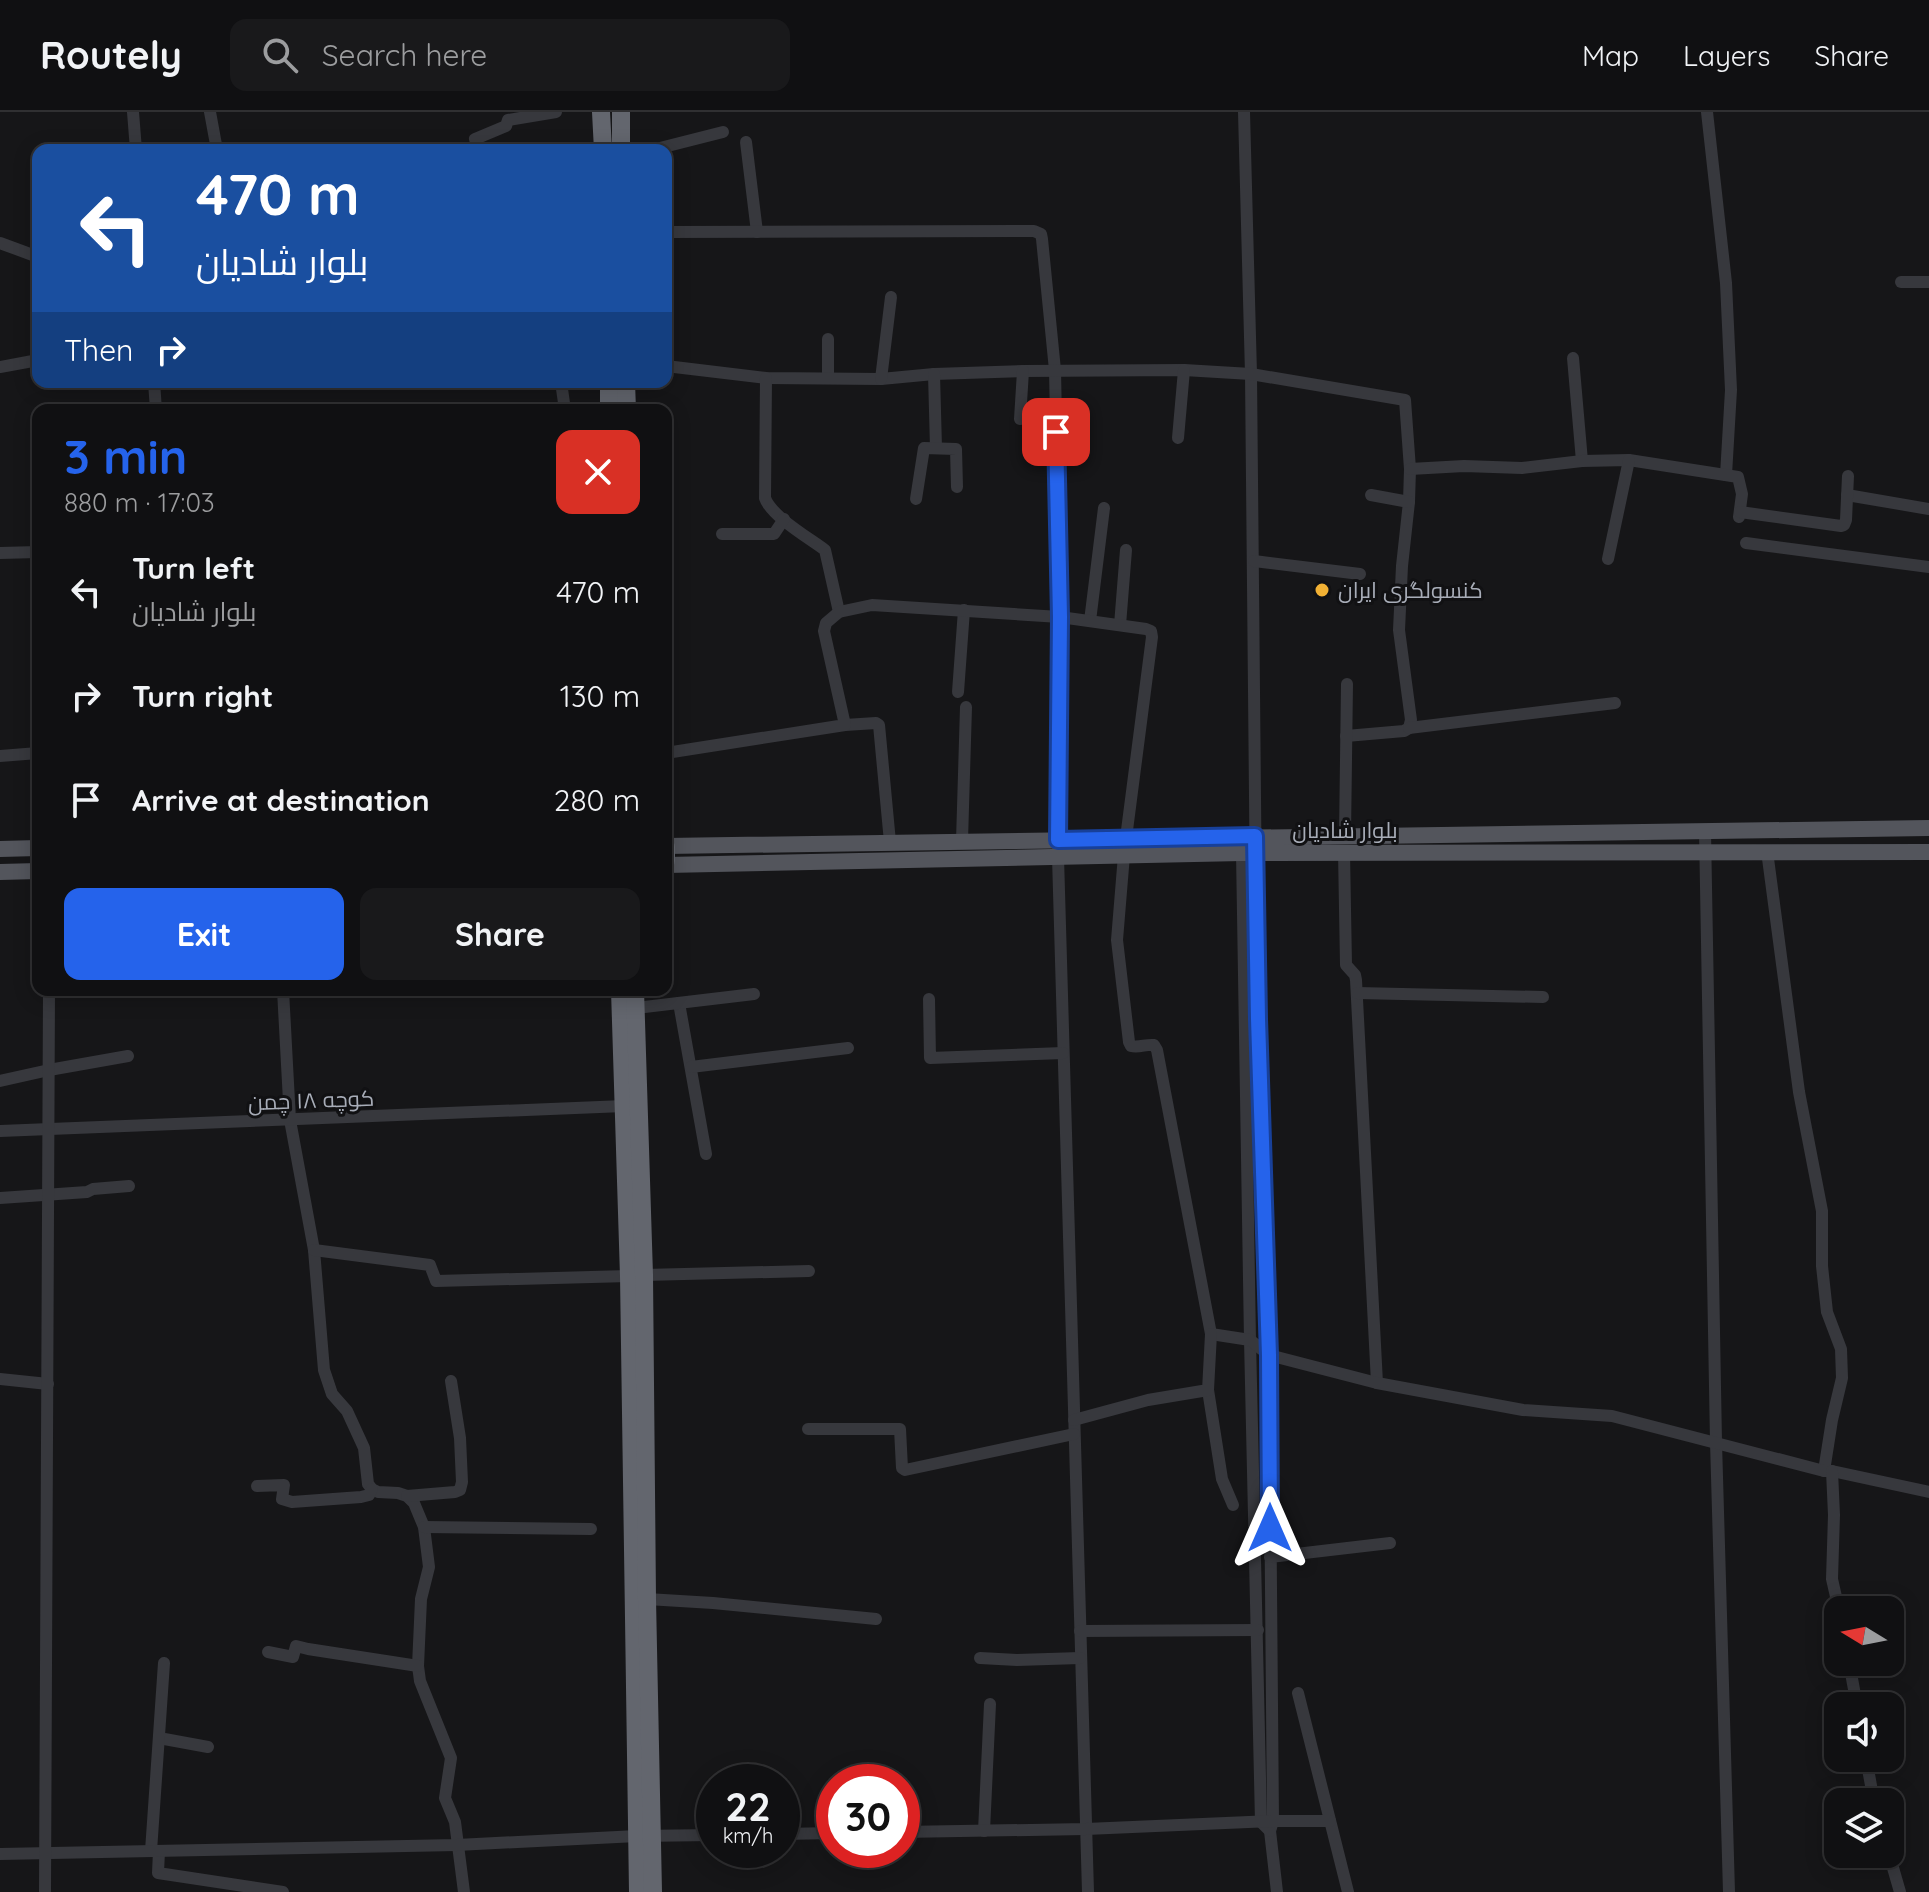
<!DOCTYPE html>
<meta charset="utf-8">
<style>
:root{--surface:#101012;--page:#19191b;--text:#f1f3f6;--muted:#9c9d9f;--line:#303032;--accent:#2563eb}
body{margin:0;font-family:Quicksand,Cairo,sans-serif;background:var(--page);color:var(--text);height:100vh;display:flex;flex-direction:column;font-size:30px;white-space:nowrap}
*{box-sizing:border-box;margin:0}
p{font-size:26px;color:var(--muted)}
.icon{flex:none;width:44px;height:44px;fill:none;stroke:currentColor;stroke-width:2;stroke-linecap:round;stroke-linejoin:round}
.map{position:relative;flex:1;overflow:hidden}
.sheet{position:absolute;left:32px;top:292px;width:640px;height:592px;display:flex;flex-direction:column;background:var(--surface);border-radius:16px;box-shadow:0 4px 20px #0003,0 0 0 2px var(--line)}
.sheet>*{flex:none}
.top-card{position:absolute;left:32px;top:32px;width:640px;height:244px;border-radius:16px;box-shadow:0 4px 20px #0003,0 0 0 2px var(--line);background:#1a4fa0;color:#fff;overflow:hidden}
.needle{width:52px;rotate:280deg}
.tools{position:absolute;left:1824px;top:1484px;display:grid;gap:16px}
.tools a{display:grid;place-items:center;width:80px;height:80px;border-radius:16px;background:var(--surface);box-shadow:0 4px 20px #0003,0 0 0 2px var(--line);font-size:40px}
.speed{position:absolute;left:696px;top:1652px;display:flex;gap:16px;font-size:40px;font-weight:700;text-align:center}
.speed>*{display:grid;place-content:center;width:104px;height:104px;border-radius:50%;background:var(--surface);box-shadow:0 4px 20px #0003,0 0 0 2px var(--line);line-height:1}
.speed small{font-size:20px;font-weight:400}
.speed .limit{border:12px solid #d22;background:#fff;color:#111}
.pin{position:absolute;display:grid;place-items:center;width:68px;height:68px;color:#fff;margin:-34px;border-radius:16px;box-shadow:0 4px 12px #0006}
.me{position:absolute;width:88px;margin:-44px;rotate:0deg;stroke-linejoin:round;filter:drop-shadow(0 0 6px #0008)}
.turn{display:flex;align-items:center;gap:28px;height:168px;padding:0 32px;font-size:36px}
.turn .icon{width:104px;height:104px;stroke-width:2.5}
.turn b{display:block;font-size:56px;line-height:68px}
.then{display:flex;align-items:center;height:76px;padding:0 32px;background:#0003;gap:16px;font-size:30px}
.round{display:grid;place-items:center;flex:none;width:84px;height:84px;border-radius:16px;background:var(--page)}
.head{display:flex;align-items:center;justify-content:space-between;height:136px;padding:0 32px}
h1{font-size:48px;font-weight:800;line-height:60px;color:var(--accent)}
.action{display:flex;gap:16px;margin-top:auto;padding:16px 32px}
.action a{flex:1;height:92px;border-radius:16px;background:var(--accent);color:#fff;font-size:32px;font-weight:800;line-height:92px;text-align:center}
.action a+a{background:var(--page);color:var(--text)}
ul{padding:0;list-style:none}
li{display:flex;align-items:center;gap:24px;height:104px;padding:0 32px}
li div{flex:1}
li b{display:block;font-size:30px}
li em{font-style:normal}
header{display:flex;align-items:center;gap:48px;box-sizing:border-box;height:112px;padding:0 40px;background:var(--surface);border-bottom:2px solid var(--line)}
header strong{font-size:38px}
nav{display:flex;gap:44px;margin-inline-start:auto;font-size:28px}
.search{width:560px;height:72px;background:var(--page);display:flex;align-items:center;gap:20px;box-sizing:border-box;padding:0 28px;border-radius:16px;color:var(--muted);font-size:30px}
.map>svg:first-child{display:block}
</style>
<header>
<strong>Routely</strong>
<div class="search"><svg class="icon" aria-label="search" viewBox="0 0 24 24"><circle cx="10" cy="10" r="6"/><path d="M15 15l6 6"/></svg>Search here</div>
<nav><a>Map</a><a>Layers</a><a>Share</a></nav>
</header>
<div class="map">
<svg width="1929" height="1780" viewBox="0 0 1929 1780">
<rect width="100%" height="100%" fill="#161618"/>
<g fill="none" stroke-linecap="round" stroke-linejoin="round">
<g stroke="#37383d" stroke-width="12">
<path d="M133,0L136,38"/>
<path d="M210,0L217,38"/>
<path d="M1244,0L1251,262L1256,790L1269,1243L1273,1709L1270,1719L1277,1780"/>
<path d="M1707,0L1726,171L1731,278L1726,363"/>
<path d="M746,30L757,120"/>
<path d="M478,38L475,27L506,14L508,8L556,0"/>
<path d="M652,38L723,20"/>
<path d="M666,120L1034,119L1041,122L1042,127L1055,258L1060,505L1058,745L1088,1780"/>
<path d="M0,131L38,145"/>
<path d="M1901,170H1929"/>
<path d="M828,227V266"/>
<path d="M1573,246L1582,349"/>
<path d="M666,254L766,266L881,267L934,262L1023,259L1184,258L1251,262L1405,288L1410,357L1409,390L1402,454L1399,518L1411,608L1409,616L1404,619L1346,624"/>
<path d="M0,255L38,248"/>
<path d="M934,262L936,336"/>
<path d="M766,266L765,386C771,404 809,426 825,438L839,500"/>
<path d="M881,267L891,185"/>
<path d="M154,270L156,298"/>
<path d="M561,270L565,298"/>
<path d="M1020,307L1023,259"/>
<path d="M1178,326L1184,258"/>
<path d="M1410,357L1464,354L1522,356L1582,349L1629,348L1738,365L1742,382L1739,405"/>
<path d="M1371,383L1409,390"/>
<path d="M1847,383L1929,397"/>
<path d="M916,387L924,336L956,337L957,375"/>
<path d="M1740,400L1841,414L1844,413L1846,408L1848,364"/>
<path d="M722,422H774L784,407"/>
<path d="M1746,431L1929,455"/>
<path d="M0,441L38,440"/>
<path d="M1608,447L1629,348"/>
<path d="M1254,449L1360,462"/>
<path d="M1090,509L1104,396"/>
<path d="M1120,513L1126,438"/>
<path d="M958,580L964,498"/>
<path d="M845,613L876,611L879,613L890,730"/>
<path d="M1409,616L1615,591"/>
<path d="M666,641L845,613L824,519L826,511L839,500L872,493L1060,505L1146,517L1151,519L1152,525L1126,726"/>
<path d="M0,644L38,641"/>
<path d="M1705,719L1716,1330L1729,1780"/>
<path d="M1345,723L1347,572"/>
<path d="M962,729L966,595"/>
<path d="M1767,739L1799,980L1822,1099V1154L1827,1200L1841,1237L1842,1266L1832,1308L1824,1359"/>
<path d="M1344,740L1346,853L1355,863L1356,868L1377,1271"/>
<path d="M1242,741L1250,1228L1261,1710L1270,1719"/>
<path d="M1124,743L1117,828L1129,930L1131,934C1139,936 1146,932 1154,933L1157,938L1211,1222L1250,1228L1269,1243L1377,1271L1523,1298L1612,1304L1824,1359H1832L1929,1380"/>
<path d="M283,878L290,1008L314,1138L324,1258L332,1282L347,1299L364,1336L368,1372L372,1377L378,1380L398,1381L407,1384L414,1391L424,1415L429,1455L421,1487L418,1554L420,1569L451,1646L445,1686L455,1710L464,1780"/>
<path d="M1357,881L1543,885"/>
<path d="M929,887L930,946L1063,941"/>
<path d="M679,891L706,1042"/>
<path d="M636,896L754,882"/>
<path d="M691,955L848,936"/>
<path d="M0,969L49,958L128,944"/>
<path d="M0,1019L624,994"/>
<path d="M0,1086L87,1080L93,1077L129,1074"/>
<path d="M314,1138L430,1153L436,1169L629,1164"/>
<path d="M644,1163L809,1159"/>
<path d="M0,1267L48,1272"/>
<path d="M1208,1278L1222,1367L1233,1393"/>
<path d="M1074,1308L1148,1288L1208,1278L1211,1222"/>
<path d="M808,1317H900L902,1356L905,1358L1074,1322"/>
<path d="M1832,1359L1834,1403L1832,1467L1839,1498"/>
<path d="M257,1374L284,1373L282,1387L292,1390L361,1385L369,1383L372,1377"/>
<path d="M407,1384L455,1380L460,1378L462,1370L460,1326L451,1269"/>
<path d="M424,1415L591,1417"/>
<path d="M1270,1445L1390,1431"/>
<path d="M647,1487L713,1491L876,1507"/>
<path d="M1080,1519L1258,1518"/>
<path d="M268,1540L293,1545L296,1534L308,1537L418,1554"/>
<path d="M980,1546L1017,1548L1080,1546"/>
<path d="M1849,1550L1857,1594"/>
<path d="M1298,1581L1348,1780"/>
<path d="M159,1626L208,1635"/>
<path d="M1866,1646L1874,1690"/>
<path d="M984,1719L990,1592"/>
<path d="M902,1720L1086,1717L1273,1709H1330"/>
<path d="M782,1722L834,1721"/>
<path d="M151,1739L164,1551"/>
<path d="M159,1739L158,1761L283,1780"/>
<path d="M0,1742L457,1733L637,1724L714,1723"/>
<path d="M1889,1742L1900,1780"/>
<path d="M45,1780L49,878"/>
</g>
<g stroke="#53555c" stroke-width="16">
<path d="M666,734L1929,716"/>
<path d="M0,737L38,736"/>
<path d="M666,753L1242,741L1929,740"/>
<path d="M0,760L38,759"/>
</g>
<g stroke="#63666e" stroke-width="18">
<path d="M601,0L603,38"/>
<path d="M621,0V38"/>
<path d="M609,270V298"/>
<path d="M626,270L627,298"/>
<path d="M666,735V749"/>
<path d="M620,878L629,1164L638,1780"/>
<path d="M635,878L644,1163L647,1487L653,1780"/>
</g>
</g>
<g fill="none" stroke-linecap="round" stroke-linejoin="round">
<g stroke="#184099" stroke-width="20">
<path id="route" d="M1056,320L1060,505L1058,728L1255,724L1258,907L1269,1243L1270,1416"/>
</g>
<use href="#route" stroke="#2563eb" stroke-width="14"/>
</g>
<circle fill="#f2b134" stroke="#111113" stroke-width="3" cx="1322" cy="478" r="8"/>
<g text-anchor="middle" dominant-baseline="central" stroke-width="6" stroke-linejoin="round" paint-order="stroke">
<g font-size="22" fill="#a8adb8" stroke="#111113" text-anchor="start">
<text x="1338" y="478">کنسولگری ایران</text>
</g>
<g font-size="22" fill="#a8adb8" stroke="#111113">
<text x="1345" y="718">بلوار شادیان</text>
<text transform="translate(311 988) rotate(-2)">كوچه ١٨ چمن</text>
</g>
</g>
</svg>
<div class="tools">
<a><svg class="needle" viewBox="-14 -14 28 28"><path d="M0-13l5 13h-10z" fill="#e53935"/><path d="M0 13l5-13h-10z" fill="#9c9d9f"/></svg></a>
<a><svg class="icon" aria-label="sound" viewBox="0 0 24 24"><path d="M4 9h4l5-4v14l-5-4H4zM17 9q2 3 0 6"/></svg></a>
<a><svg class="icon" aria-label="layers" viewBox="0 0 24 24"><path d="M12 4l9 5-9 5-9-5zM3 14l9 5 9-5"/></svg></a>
</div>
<div class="speed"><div>22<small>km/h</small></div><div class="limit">30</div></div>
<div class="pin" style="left:1056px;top:320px;background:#d93025"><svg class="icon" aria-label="arrive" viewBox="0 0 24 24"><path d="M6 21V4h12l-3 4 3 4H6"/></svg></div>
<svg class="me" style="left:1270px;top:1416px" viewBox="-20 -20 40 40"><path d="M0-17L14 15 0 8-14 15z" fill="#2563eb" stroke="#fff" stroke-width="4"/></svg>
<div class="top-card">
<div class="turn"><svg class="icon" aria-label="left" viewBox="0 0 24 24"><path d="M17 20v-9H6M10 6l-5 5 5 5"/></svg><div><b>470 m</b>بلوار شادیان</div></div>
<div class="then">Then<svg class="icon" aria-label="right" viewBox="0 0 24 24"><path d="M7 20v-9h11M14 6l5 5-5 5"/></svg></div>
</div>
<section class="sheet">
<div class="head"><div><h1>3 min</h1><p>880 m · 17:03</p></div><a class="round" style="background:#d93025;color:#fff"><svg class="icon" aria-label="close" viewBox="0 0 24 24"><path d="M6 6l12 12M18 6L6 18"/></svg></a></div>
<ul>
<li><svg class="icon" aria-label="left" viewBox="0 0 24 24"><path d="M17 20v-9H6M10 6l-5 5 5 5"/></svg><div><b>Turn left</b><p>بلوار شادیان</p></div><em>470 m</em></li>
<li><svg class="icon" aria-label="right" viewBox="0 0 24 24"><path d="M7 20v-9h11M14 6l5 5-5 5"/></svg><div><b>Turn right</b></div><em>130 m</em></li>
<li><svg class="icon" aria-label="arrive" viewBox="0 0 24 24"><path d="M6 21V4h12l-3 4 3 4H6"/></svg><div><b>Arrive at destination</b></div><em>280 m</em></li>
</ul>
<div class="action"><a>Exit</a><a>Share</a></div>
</section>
</div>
